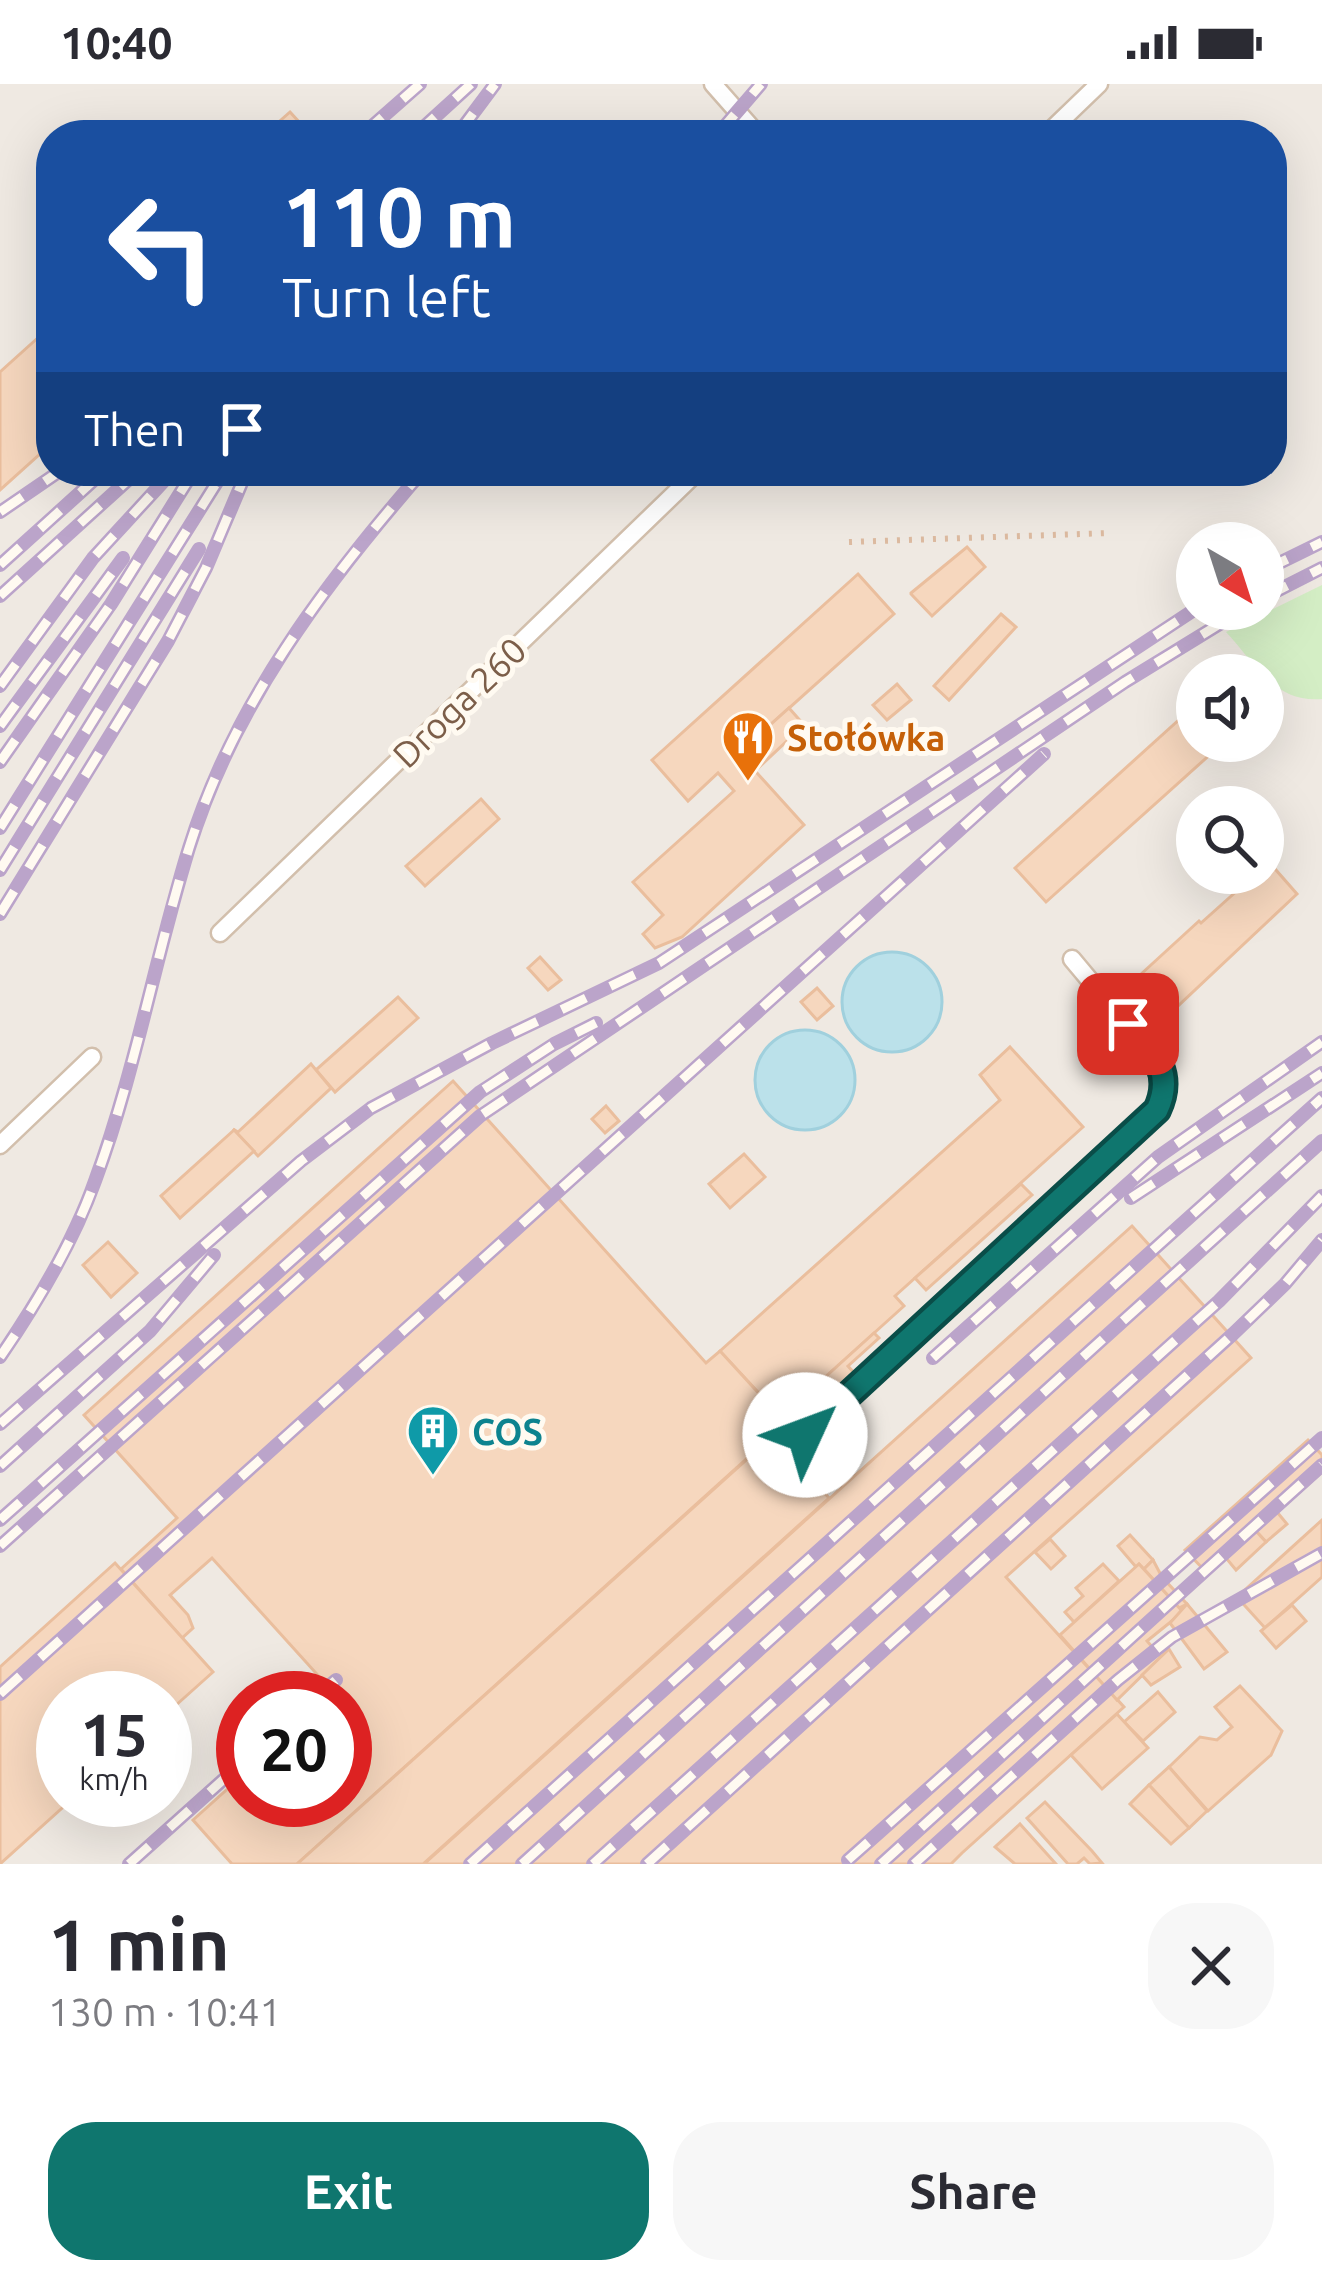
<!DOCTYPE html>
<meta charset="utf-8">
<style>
:root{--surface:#fff;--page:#f7f7f7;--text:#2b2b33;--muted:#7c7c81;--accent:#0f766e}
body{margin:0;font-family:Ubuntu,sans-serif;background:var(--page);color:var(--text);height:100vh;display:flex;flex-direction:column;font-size:45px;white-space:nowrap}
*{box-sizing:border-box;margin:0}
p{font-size:39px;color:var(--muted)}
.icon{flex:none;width:66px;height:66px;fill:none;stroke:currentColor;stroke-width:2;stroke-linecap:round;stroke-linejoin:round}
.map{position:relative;height:1780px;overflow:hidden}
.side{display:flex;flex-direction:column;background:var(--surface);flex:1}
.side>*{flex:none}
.hud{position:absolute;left:36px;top:36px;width:1251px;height:366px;border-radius:48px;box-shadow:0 12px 48px #0002;background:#1a4fa0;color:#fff;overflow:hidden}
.needle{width:78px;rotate:141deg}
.buttons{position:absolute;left:1176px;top:438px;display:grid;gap:24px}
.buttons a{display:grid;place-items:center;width:108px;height:108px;border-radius:50%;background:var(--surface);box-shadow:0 12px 48px #0002;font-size:60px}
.speed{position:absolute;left:36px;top:1587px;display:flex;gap:24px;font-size:60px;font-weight:700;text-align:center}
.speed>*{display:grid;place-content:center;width:156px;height:156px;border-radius:50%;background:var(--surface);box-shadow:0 12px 48px #0002;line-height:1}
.speed small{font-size:30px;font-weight:400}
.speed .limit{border:18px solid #d22;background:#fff;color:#111}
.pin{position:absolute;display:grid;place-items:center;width:102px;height:102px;color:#fff;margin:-51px;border-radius:24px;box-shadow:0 6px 18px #0006}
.me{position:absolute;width:132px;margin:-66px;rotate:47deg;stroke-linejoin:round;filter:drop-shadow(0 0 9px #0008)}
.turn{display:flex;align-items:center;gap:42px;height:252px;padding:0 48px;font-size:54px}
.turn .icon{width:156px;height:156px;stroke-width:2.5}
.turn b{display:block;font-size:84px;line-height:102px}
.then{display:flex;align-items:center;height:114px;padding:0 48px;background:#0003;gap:24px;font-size:45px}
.round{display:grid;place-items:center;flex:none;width:126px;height:126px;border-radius:48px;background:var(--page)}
.headline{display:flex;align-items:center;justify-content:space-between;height:204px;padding:0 48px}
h1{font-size:72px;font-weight:600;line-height:90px}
.cta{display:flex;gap:24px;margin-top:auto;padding:24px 48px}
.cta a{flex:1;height:138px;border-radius:48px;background:var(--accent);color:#fff;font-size:48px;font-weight:600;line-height:138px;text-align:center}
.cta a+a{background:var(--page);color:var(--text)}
.status{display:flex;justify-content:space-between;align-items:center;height:84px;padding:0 60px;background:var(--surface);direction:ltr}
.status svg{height:33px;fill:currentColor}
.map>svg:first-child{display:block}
</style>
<div class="status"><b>10:40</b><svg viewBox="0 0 49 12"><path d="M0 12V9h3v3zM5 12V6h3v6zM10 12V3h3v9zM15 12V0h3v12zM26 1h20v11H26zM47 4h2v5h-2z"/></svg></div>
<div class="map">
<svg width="1322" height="1780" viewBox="0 0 1322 1780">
<rect width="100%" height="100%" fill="#fef7e9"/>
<path fill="#efe9e2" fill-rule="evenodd" d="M0,0H1322V1780H0ZM51,51H1272V387H51ZM1197,459H1263V525H1197ZM1197,591H1263V657H1197ZM1197,723H1263V789H1197ZM63,1614H165V1716H63ZM243,1614H345V1716H243Z"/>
<path fill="#d4eec5" d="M1322,501V615C1274,619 1256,580 1226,548Z"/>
<g fill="#bbe1ea" stroke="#a0d0dd" stroke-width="3">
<circle cx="892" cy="918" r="50"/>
<circle cx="805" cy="996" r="50"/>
</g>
<g fill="#f6d7be" stroke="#eabe9d" stroke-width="3">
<path d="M290,28L311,51H264Z"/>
<path d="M51,242V360L0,406V288Z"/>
<path d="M967,463L985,483L932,532L911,510V509Z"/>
<path d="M858,490L894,530L739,669L804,741L682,853L655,864L643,850L663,831L633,798L734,707L718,689L688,717L652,676Z"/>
<path d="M1001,530L1016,543L949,616L934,602Z"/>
<path d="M897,600L911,616L887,636L873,621Z"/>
<path d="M789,624L804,641L755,687L739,669Z"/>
<path d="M1192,624L1197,629V657L1224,658L1046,818L1015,784Z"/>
<path d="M481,715L499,735L425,802L406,782Z"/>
<path d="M1269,778L1297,810L1161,938L1128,902L1199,837L1201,839L1257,789H1263Z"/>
<path d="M540,873L561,896L548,906L528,884Z"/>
<path d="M817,904L833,922L817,936L801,918Z"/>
<path d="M398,913L418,934L335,1008L316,986Z"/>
<path d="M1010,963L1083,1043L895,1212L904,1222L781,1333L720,1267L1000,1016L980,991Z"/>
<path d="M311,980L331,1004L258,1072L233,1045L238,1048Z"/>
<path d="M453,997L706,1279L720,1267L776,1328L762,1340L773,1351L297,1780H232L193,1736L243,1691V1716H345V1614H328L334,1609L212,1474L170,1511L188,1531L193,1544L182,1554L121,1485L177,1434L84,1331Z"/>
<path d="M606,1022L619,1037L605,1049L592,1035Z"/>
<path d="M234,1046L254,1067L180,1134L161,1112Z"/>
<path d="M744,1070L765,1093L730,1124L709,1100Z"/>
<path d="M1021,1100L1032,1111L926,1206L915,1194Z"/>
<path d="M1132,1142L1251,1274L1006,1493L1124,1623L962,1769L951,1780H424Z"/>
<path d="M108,1158L137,1189L111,1213L83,1181Z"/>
<path d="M874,1249L879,1254L848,1282L855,1290L793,1346L781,1333Z"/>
<path d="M773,1352L829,1414L423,1780H297Z"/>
<path d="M1308,1356L1322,1371V1388L1208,1490L1185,1466Z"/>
<path d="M1277,1428L1287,1440L1266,1458L1256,1447Z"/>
<path d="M1322,1436V1493L1265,1544L1237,1513Z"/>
<path d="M1256,1447L1266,1458L1236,1486L1226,1474Z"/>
<path d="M1130,1451L1153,1476L1144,1485L1139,1480L1136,1483L1118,1462Z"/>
<path d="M1050,1455L1065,1472L1051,1485L1035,1468Z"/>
<path d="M1153,1476L1162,1493L1187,1520L1179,1524L1144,1485Z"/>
<path d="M115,1479L213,1588L165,1631V1614H63V1716H71L0,1780V1583Z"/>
<path d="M1103,1480L1119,1497L1074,1538L1065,1528L1083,1512L1076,1504Z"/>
<path d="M1139,1480L1183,1528L1147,1557L1161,1573L1117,1616L1060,1551Z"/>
<path d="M1187,1520L1227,1568L1204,1585L1170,1539Z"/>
<path d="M1292,1521L1306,1537L1276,1564L1261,1547Z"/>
<path d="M1169,1565L1180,1583L1151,1601L1142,1591Z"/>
<path d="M1240,1602L1282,1647L1271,1671L1208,1727L1169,1683L1200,1653L1217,1656L1232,1643L1215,1623Z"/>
<path d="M1158,1608L1175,1628L1143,1657L1124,1638Z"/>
<path d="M1117,1630L1148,1664L1102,1705L1071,1671Z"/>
<path d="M1169,1683L1207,1727L1189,1744L1149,1701Z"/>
<path d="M1149,1701L1189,1744L1171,1760L1130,1720Z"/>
<path d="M1045,1718L1092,1767L1102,1779L1090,1780L1084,1774L1077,1780H1068L1027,1734Z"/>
<path d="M1020,1740L1056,1780H1015L995,1763Z"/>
</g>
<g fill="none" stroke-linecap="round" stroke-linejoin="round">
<g stroke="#d2bfac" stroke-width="21">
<g id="lane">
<path d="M713,0L758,51"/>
<path d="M1046,51L1099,0"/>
<path d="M220,849L698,387"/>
<path d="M0,1061L92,973"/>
<path d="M805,1351L1157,1026L1166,998L1164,985L1072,875"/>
</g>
</g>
<path stroke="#dcbaa0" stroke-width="6" stroke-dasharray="3 9" stroke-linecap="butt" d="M849,458L1110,449"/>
<use href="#lane" stroke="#fff" stroke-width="16"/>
<g stroke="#bba4ca" stroke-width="14">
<g id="rail">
<path d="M362,51L420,0"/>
<path d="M415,51L471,0"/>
<path d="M457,51L495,0"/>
<path d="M717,51L761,0"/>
<path d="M0,428L60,387"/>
<path d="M0,481L104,387"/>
<path d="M1263,487L1322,458"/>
<path d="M0,512L138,387"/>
<path d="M1263,514L1322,484"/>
<path d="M0,602L93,474L173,387"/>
<path d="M0,642L123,474"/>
<path d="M0,678L111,520L187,398"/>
<path d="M0,744L224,387"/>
<path d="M0,786L199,465"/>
<path d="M0,830L168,557L206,484L247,387"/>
<path d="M1131,1114L1322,989"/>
<path d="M0,1273C37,1219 73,1159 95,1097C135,989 155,874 189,764C234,620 325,499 423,387"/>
<path d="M933,1274L1158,1073L1322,958"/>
<path d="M0,1340L301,1077L371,1024L492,959L659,879L1197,524"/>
<path d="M0,1382L150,1247L214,1171"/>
<path d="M0,1436L480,1008L554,960L596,939"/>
<path d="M0,1462L480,1032L1125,598L1244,525"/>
<path d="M0,1610L1044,670"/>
<path d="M315,1614L336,1596"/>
<path d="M848,1776L1322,1354"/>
<path d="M129,1780L243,1678"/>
<path d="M470,1780L1322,1014"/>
<path d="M522,1780L1322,1057"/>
<path d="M593,1780L1219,1217L1322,1112"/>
<path d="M647,1780L1233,1250L1285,1200L1322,1156"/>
<path d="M881,1780L1322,1381"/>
<path d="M914,1780L1118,1596L1172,1553L1322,1469"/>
</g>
</g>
<use href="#rail" stroke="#fffaf1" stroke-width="9" stroke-dasharray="27" stroke-linecap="butt"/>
</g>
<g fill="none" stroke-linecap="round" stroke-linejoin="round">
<g stroke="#0a4d48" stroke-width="30">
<path id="route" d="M805,1351L1157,1026C1175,988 1153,968 1128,940"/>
</g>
<use href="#route" stroke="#0f766e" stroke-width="21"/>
</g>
<defs>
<g id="restaurant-pin" transform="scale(2.7)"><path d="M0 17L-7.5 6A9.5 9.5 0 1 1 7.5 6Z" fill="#e8710a" stroke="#fffaf1"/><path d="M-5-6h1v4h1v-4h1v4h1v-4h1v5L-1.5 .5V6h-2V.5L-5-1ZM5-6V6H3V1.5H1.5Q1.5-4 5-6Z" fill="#fff"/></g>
<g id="building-pin" transform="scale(2.7)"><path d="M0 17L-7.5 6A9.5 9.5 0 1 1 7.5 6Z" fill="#0f9aa8" stroke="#fffaf1"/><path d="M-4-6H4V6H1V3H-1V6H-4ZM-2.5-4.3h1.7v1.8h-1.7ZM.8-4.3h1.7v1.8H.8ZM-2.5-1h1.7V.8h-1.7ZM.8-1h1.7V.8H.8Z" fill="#fff"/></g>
</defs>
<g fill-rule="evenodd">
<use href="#restaurant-pin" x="748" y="653"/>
<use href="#building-pin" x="433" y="1347"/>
</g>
<g text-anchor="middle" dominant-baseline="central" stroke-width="10" stroke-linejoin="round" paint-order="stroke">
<g font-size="36" fill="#7c5e49" stroke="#fffaf1">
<text transform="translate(459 618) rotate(-44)">Droga 260</text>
</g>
<g font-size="36" font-weight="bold" fill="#c56008" stroke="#fffaf1" text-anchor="start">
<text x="787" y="653">Stołówka</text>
</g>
<g font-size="36" font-weight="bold" fill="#0d838f" stroke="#fffaf1" text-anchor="start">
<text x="472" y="1347">COS</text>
</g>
</g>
</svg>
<div class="buttons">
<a><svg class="needle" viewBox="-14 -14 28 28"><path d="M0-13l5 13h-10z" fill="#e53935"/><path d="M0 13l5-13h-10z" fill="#7c7c81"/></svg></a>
<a><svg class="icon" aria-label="sound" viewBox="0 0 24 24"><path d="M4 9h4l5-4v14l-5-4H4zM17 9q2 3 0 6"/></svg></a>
<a><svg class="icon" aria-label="search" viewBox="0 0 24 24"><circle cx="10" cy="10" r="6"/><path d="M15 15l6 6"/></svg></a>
</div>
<div class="speed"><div>15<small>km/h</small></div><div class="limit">20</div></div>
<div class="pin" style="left:1128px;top:940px;background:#d93025"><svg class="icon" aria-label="arrive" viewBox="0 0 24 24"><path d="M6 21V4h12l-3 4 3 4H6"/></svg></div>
<svg class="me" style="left:805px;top:1351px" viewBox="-20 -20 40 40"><circle r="19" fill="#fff"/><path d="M0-13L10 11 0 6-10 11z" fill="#0f766e"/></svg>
<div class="hud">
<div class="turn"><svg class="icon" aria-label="left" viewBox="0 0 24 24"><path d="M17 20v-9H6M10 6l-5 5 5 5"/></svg><div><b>110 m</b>Turn left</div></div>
<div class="then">Then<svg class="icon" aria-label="arrive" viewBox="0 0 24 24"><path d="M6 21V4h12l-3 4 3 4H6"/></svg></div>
</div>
</div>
<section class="side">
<div class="headline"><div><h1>1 min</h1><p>130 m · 10:41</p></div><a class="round"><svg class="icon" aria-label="close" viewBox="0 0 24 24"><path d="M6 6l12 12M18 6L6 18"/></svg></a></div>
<div class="cta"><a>Exit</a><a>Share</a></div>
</section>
